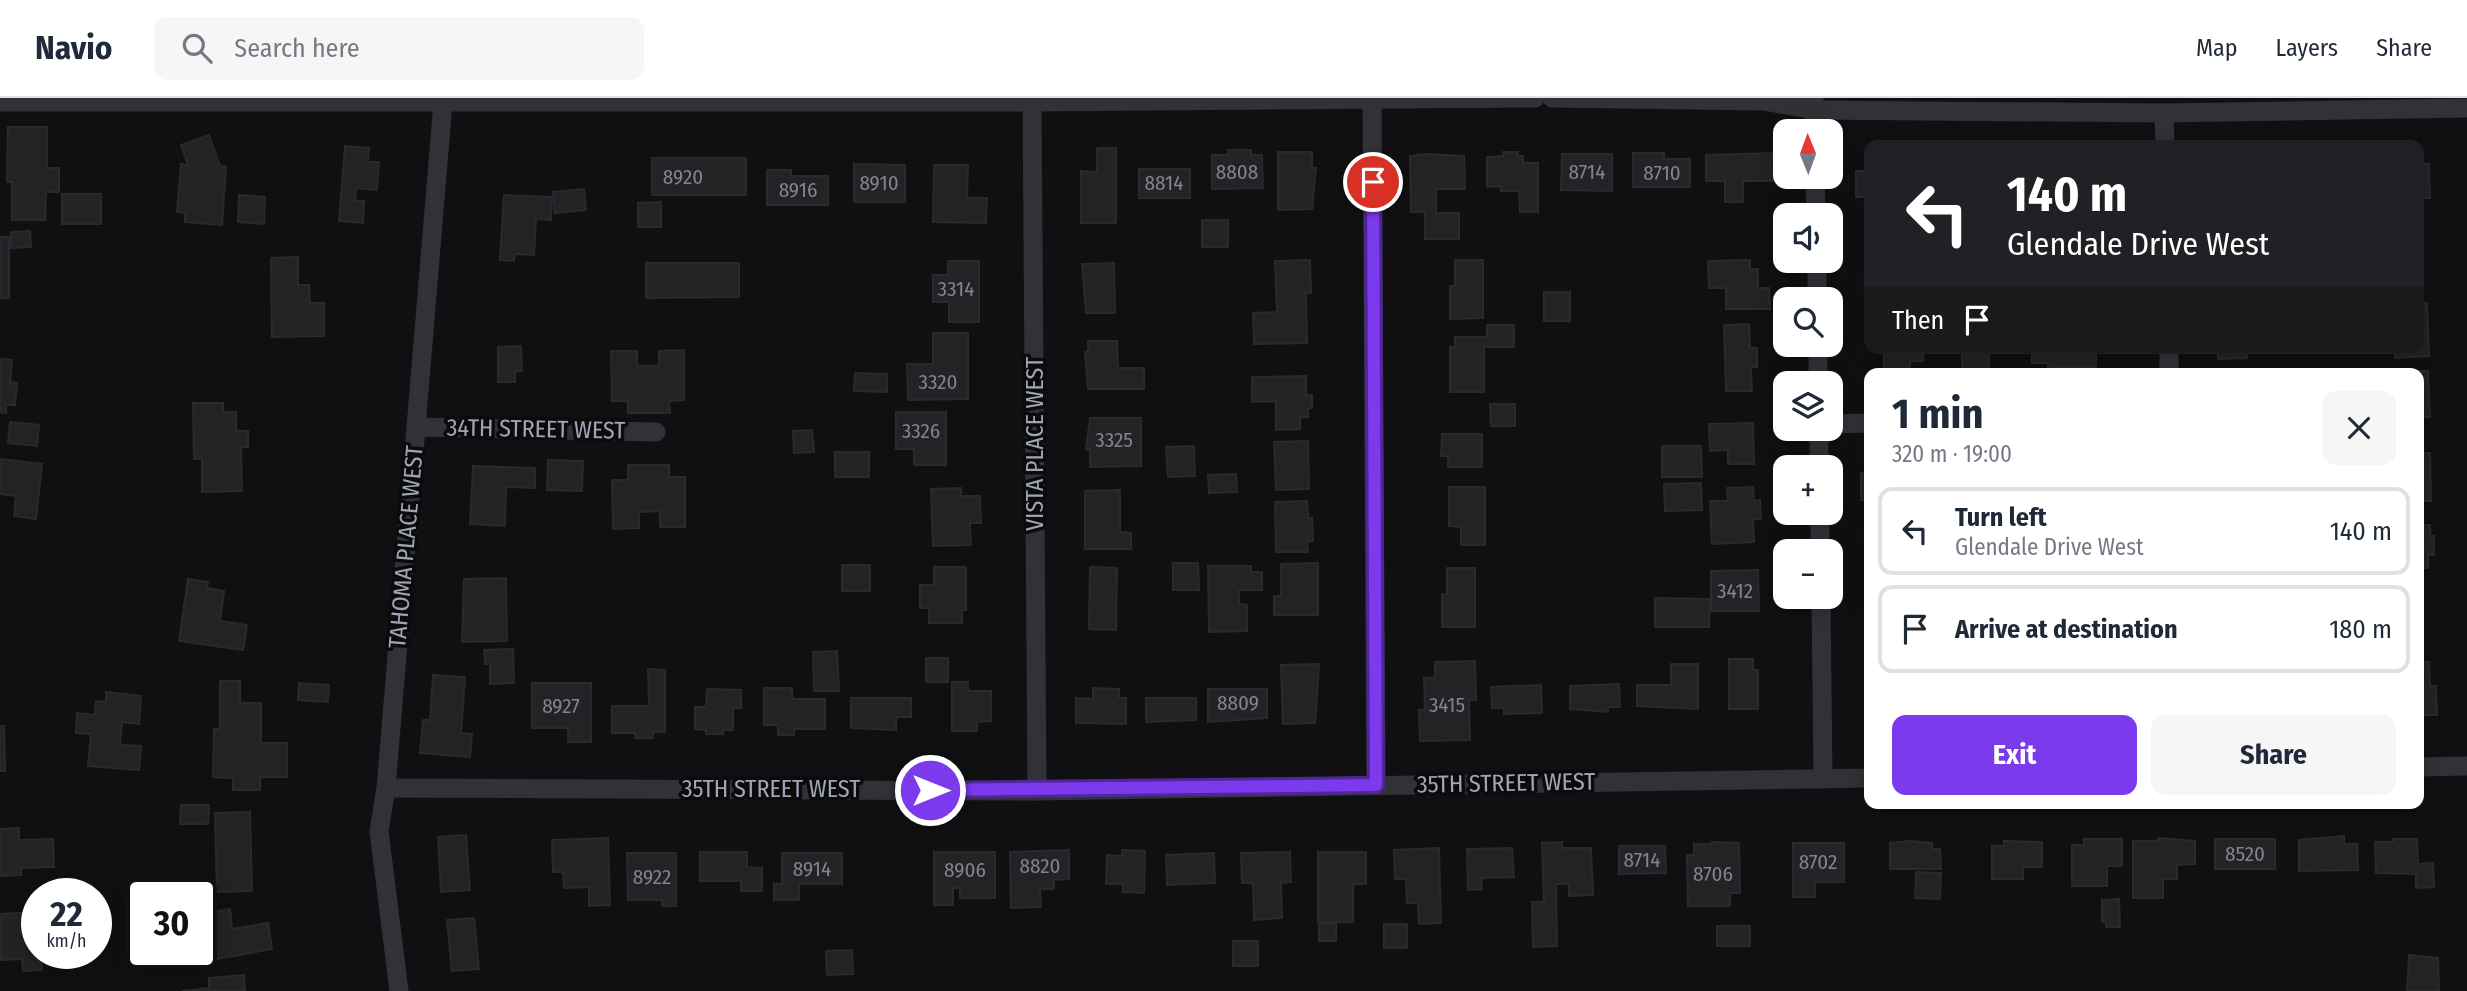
<!DOCTYPE html>
<meta charset="utf-8">
<style>
:root{--surface:#fff;--page:#f6f6f7;--text:#1f2937;--muted:#747a83;--line:#e0e1e3;--accent:#7c3aed}
body{margin:0;font-family:"Fira Sans Condensed",sans-serif;background:var(--page);color:var(--text);height:100vh;display:flex;flex-direction:column;font-size:26px;white-space:nowrap}
*{box-sizing:border-box;margin:0}
p{font-size:23px;color:var(--muted)}
.icon{flex:none;width:38px;height:38px;fill:none;stroke:currentColor;stroke-width:2;stroke-linecap:round;stroke-linejoin:round}
.map{position:relative;flex:1;overflow:hidden}
.details{position:absolute;left:1864px;top:270px;width:560px;height:441px;display:flex;flex-direction:column;background:var(--surface);border-radius:14px;box-shadow:0 4px 18px #0003}
.details>*{flex:none}
.banner{position:absolute;left:1864px;top:42px;width:560px;height:214px;border-radius:14px;box-shadow:0 4px 18px #0003;background:#202124;color:#fff;overflow:hidden}
.needle{width:46px;rotate:359deg}
.controls{position:absolute;left:1773px;top:21px;display:grid;gap:14px}
.controls a{display:grid;place-items:center;width:70px;height:70px;border-radius:14px;background:var(--surface);box-shadow:0 4px 18px #0003;font-size:35px}
.speed{position:absolute;left:21px;top:780px;display:flex;gap:14px;font-size:35px;font-weight:700;text-align:center}
.speed>*{display:grid;place-content:center;width:91px;height:91px;border-radius:50%;background:var(--surface);box-shadow:0 4px 18px #0003;line-height:1}
.speed small{font-size:18px;font-weight:400}
.speed .limit{border:4px solid #111;border-radius:10px;background:#fff;color:#111}
.pin{position:absolute;display:grid;place-items:center;width:60px;height:60px;color:#fff;margin:-30px;border:4px solid #fff;border-radius:50%;box-shadow:0 2px 7px #0007}
.me{position:absolute;width:77px;margin:-38px;rotate:90deg;stroke-linejoin:round;filter:drop-shadow(0 0 5px #0008)}
.turn{display:flex;align-items:center;gap:24px;height:147px;padding:0 28px;font-size:32px}
.turn .icon{width:91px;height:91px;stroke-width:2.5}
.turn b{display:block;font-size:49px;line-height:60px}
.then{display:flex;align-items:center;height:66px;padding:0 28px;background:#0003;gap:14px;font-size:26px}
.round{display:grid;place-items:center;flex:none;width:74px;height:74px;border-radius:14px;background:var(--page)}
.head{display:flex;align-items:center;justify-content:space-between;height:119px;padding:0 28px}
h1{font-size:42px;font-weight:700;line-height:52px}
.cta{display:flex;gap:14px;margin-top:auto;padding:14px 28px}
.cta a{flex:1;height:80px;border-radius:14px;background:var(--accent);color:#fff;font-size:28px;font-weight:700;line-height:80px;text-align:center}
.cta a+a{background:var(--page);color:var(--text)}
ul{padding:0;list-style:none}
li{display:flex;align-items:center;gap:21px;height:88px;margin:0 14px 10px;padding:0 14px;border:4px solid var(--line);border-radius:14px}
li div{flex:1}
li b{display:block;font-size:26px}
li em{font-style:normal}
header{display:flex;align-items:center;gap:42px;box-sizing:border-box;height:98px;padding:0 35px;background:var(--surface);border-bottom:2px solid var(--line)}
header strong{font-size:33px}
nav{display:flex;gap:38px;margin-inline-start:auto;font-size:24px}
.search{width:490px;height:63px;background:var(--page);display:flex;align-items:center;gap:18px;box-sizing:border-box;padding:0 24px;border-radius:14px;color:var(--muted);font-size:26px}
.map>svg:first-child{display:block}
</style>
<header>
<strong>Navio</strong>
<div class="search"><svg class="icon" aria-label="search" viewBox="0 0 24 24"><circle cx="10" cy="10" r="6"/><path d="M15 15l6 6"/></svg>Search here</div>
<nav><a>Map</a><a>Layers</a><a>Share</a></nav>
</header>
<div class="map">
<svg width="2467" height="893" viewBox="0 0 2467 893">
<rect width="100%" height="100%" fill="#101012"/>
<g fill="#232326" stroke="#2a2a2e" stroke-width="2">
<path d="M8,29H47V70H59V94H46L45,122H12V84H7Z"/>
<path d="M209,37L220,68L226,69L222,127L185,124V115L177,114L181,66L188,67L181,47Z"/>
<path d="M345,48L369,50L368,64H379L377,92L356,90L355,103H364L363,125L339,123Z"/>
<path d="M1097,50H1116V125H1081V73L1097,74Z"/>
<path d="M1228,52H1251V57H1262L1263,90L1212,91V57H1228Z"/>
<path d="M1278,54H1312V70H1316L1312,111L1278,112Z"/>
<path d="M1503,54H1518V58H1523V65H1538V114H1520L1519,93H1501V88L1487,89V59L1503,58Z"/>
<path d="M1633,55H1664V61H1690V89H1633Z"/>
<path d="M1775,55V83H1743V104H1725V83H1706V57Z"/>
<path d="M1426,56L1464,58L1465,91H1436V115H1459V141H1425V114H1411L1410,58Z"/>
<path d="M1562,56H1612V93L1561,92Z"/>
<rect x="652" y="60" width="94" height="37"/>
<path d="M854,66L905,67V104H854Z"/>
<path d="M2418,66H2429L2430,100H2418Z"/>
<path d="M934,67H968L967,100H987L986,125L933,124Z"/>
<rect x="1139" y="71" width="51" height="29"/>
<path d="M767,72H791V78H828V107H767Z"/>
<rect x="1856" y="73" width="13" height="26"/>
<path d="M584,91L586,112L555,115L553,94Z"/>
<rect x="62" y="96" width="39" height="30"/>
<path d="M239,97L265,99L264,126L238,124Z"/>
<path d="M504,97L552,99L551,122L536,121L534,157L515,156L514,163L500,162Z"/>
<path d="M661,104V129H638V105Z"/>
<rect x="1202" y="122" width="26" height="27"/>
<path d="M30,133L31,149L11,150V134Z"/>
<rect x="0" y="139" width="9" height="61"/>
<path d="M298,159V187H309L310,205H324V238L272,239L271,160Z"/>
<path d="M1310,162L1311,195H1306L1307,245L1254,246L1253,215L1277,214L1275,163Z"/>
<path d="M1455,162H1483V220L1450,221V188H1455Z"/>
<path d="M1750,162V171H1758V190H1769L1770,211H1726V190H1709L1708,163Z"/>
<path d="M948,163H979V224H949V204H933V177H948Z"/>
<path d="M646,165H739V199L646,200Z"/>
<path d="M1114,165L1115,215H1086L1082,166Z"/>
<rect x="1544" y="194" width="26" height="29"/>
<path d="M2419,194V206L2427,205L2429,258L2395,260V250H2418Z"/>
<path d="M1749,226L1750,250H1757V269H1751L1752,293H1726L1724,227Z"/>
<path d="M1487,227H1514V249H1484V294H1450V249H1455V239H1487Z"/>
<path d="M933,235H968V301L908,302L907,266H933Z"/>
<path d="M1088,243H1117L1118,270H1144V291H1088L1085,254H1088Z"/>
<path d="M521,248L522,273H515V284H498V249Z"/>
<path d="M1884,250H1923V263H1910V275H1884Z"/>
<path d="M2032,250H2096V269H2048V265H2032Z"/>
<path d="M2218,250H2247V260L2218,261Z"/>
<rect x="1962" y="251" width="27" height="24"/>
<path d="M684,252V302L669,303L670,315H628V303H612L611,253H637V268H659V253Z"/>
<path d="M0,261L12,262L10,284L17,285L15,307H6V315L0,314Z"/>
<path d="M2428,273L2430,319H2418V275L2395,274Z"/>
<path d="M855,275L887,276V294L854,293Z"/>
<path d="M1306,278V297H1312V310H1308V319H1300V331L1276,332V303L1252,304V279Z"/>
<path d="M193,305H223V314H236V333H248V349H241L242,393L202,394V361H194Z"/>
<path d="M1490,306H1515V328H1491Z"/>
<path d="M896,314H946V367H914V351H896Z"/>
<path d="M1090,320H1141V368L1090,369V351H1086Z"/>
<path d="M10,324L39,327L37,348L8,345Z"/>
<path d="M1753,325L1754,366H1728V352L1710,353L1709,326Z"/>
<path d="M812,332L814,354L794,355L793,333Z"/>
<path d="M1442,336H1482V369H1448V358H1441Z"/>
<path d="M1308,343L1309,391L1276,392L1274,344Z"/>
<path d="M1194,348L1195,378L1168,379L1166,349Z"/>
<path d="M1662,348H1701L1702,379H1662Z"/>
<rect x="835" y="354" width="34" height="25"/>
<path d="M2418,355H2430L2431,403H2418Z"/>
<path d="M0,361L42,366L36,421L14,418L16,398L0,396Z"/>
<path d="M548,362L583,363L582,393L547,392Z"/>
<path d="M628,367H669V379H685V429H660V413L639,414V430L613,431L612,382H628Z"/>
<path d="M473,368L535,370V390L506,389L505,428L470,426Z"/>
<rect x="1861" y="375" width="8" height="27"/>
<path d="M1236,376L1237,394L1209,395L1208,377Z"/>
<path d="M1701,385L1702,412L1665,413L1664,386Z"/>
<path d="M1449,389H1485V447H1461V429L1449,428Z"/>
<path d="M1753,389L1754,403L1760,402L1761,421H1753L1754,444L1712,446L1710,403H1728L1727,390Z"/>
<path d="M961,390V398H980L981,425H970L971,447L933,448L931,391Z"/>
<path d="M1120,392V434L1131,435V451H1085V393Z"/>
<path d="M1307,403L1308,420H1312L1313,443H1307L1308,454H1276L1275,404Z"/>
<path d="M2418,427H2430V438H2434V457H2428V470H2418Z"/>
<path d="M1173,465H1198L1199,492H1173Z"/>
<path d="M1318,465V517H1274V498H1281V466Z"/>
<rect x="842" y="467" width="28" height="26"/>
<path d="M1208,468H1251V474H1262V492H1239V506L1247,507V533L1209,534Z"/>
<path d="M934,469H966V512H962V525H929V510H920V487H934Z"/>
<path d="M1090,469L1117,470L1116,532L1089,531Z"/>
<path d="M1447,470H1475V529H1442V496H1447Z"/>
<path d="M1758,472L1759,513H1711V473Z"/>
<path d="M506,480L507,543L462,544L464,481Z"/>
<path d="M188,481L208,484L207,490L224,493L220,523L247,527L243,552L179,543Z"/>
<path d="M1655,500L1710,501L1709,529H1655Z"/>
<path d="M513,551L514,585L490,586V566H485L484,552Z"/>
<path d="M837,553L839,593H814L813,554Z"/>
<rect x="926" y="560" width="22" height="24"/>
<path d="M1729,561H1753V572H1758V611H1729Z"/>
<path d="M1475,563L1476,602H1469L1470,642L1420,643L1419,612H1425L1424,580H1435V564Z"/>
<path d="M2418,564H2429L2430,588H2436L2437,617H2418Z"/>
<path d="M1319,566L1315,625L1283,626L1281,567Z"/>
<path d="M1671,566H1698V611L1637,608V587H1671Z"/>
<path d="M648,571L665,572V634H653V640H635V635H612V608H649Z"/>
<path d="M433,577L465,579L461,635L472,636L470,659L420,655L423,622H430Z"/>
<path d="M220,583H240V605H261V645H287V679H260V692H233V680L213,679L214,631H220Z"/>
<path d="M952,584H968V593H991V623L977,624V633H952Z"/>
<path d="M299,585L329,587L328,604L298,602Z"/>
<path d="M532,585H591V644H568V630H532Z"/>
<path d="M1619,586L1620,609H1608V614L1570,611V588Z"/>
<path d="M1541,587L1542,615L1504,616V610H1492L1491,589Z"/>
<path d="M764,590H792V601H825V631H794V637H778V627H764Z"/>
<path d="M1093,590L1119,591V600H1126V626L1076,625V600L1093,601Z"/>
<path d="M707,591L741,592V610H733V632H723V636H706V632L695,631V609H706Z"/>
<path d="M1208,591H1267V620L1208,624Z"/>
<path d="M106,594L141,598L139,626L122,624L120,647L141,648L139,672L88,668L91,636L76,635L77,615L95,617L96,603L106,604Z"/>
<path d="M851,600H911V619H896V632L851,630Z"/>
<path d="M1146,600H1196V622L1146,624Z"/>
<path d="M0,628H4L5,673H0Z"/>
<path d="M181,707H209L208,726H180Z"/>
<path d="M250,714L252,793L217,794L215,715Z"/>
<path d="M19,730V742L53,741L54,769L21,770V777L0,778V731Z"/>
<path d="M466,737L470,792L441,794L438,739Z"/>
<path d="M2344,738V746H2357L2358,772L2299,773V742Z"/>
<path d="M608,740L610,807L589,808V789L564,790L563,774H553L552,742Z"/>
<path d="M2158,740L2195,743V766L2177,767V781H2163V800H2133V743H2158Z"/>
<path d="M2084,741H2122V768H2107V788H2072V747H2084Z"/>
<rect x="2215" y="741" width="60" height="30"/>
<path d="M2393,741H2417L2418,766L2433,765L2434,789L2416,790V776L2376,775L2375,744H2393Z"/>
<path d="M1911,743L1932,745V751H1940L1941,771H1890V745Z"/>
<path d="M2004,743L2042,744V769H2023V781H1992V748H2004Z"/>
<path d="M1562,744V750H1591L1593,797L1569,798V786H1556L1557,848L1533,849L1532,804H1544L1542,745Z"/>
<path d="M1712,744L1739,745L1740,795H1730V808H1688L1687,757H1694V746H1712Z"/>
<path d="M1793,745H1844V784H1815V799H1793Z"/>
<path d="M1619,748H1665L1666,775L1619,776Z"/>
<path d="M1439,750L1441,825L1419,826L1418,805H1407L1406,781H1395L1394,752Z"/>
<path d="M1512,750L1514,779L1481,780L1482,791L1468,792L1467,751Z"/>
<path d="M1069,752V781L1054,782V791H1040L1041,809L1011,810L1010,754Z"/>
<path d="M1122,752L1145,753L1144,795L1123,794V786H1106L1107,757L1122,758Z"/>
<path d="M700,754H747V769L762,770V793H741V783H700Z"/>
<path d="M934,754H995V800H960V790H953V807H934Z"/>
<path d="M1290,754L1291,784L1281,785L1282,820L1254,822L1253,785H1242L1241,755Z"/>
<path d="M1318,754H1366V786H1353V824H1318Z"/>
<path d="M627,755H676V808H662V802H628Z"/>
<path d="M782,755H842V786H799V802H774V786H782Z"/>
<path d="M1214,755L1215,785L1167,787L1166,757Z"/>
<path d="M1916,774L1941,775L1940,801L1915,800Z"/>
<path d="M2119,801L2120,829H2106V824H2102V802Z"/>
<path d="M230,811L232,831L268,825L272,851L201,864V816Z"/>
<path d="M37,814V856H41L42,872L23,873L22,861L1,862L0,816Z"/>
<path d="M474,820L479,871L452,873L447,822Z"/>
<rect x="1319" y="826" width="17" height="17"/>
<rect x="1384" y="826" width="23" height="24"/>
<rect x="1717" y="828" width="33" height="20"/>
<rect x="1233" y="843" width="25" height="25"/>
<path d="M852,852L853,876L827,877L826,853Z"/>
<path d="M2409,857L2438,860L2439,893H2407Z"/>
<path d="M244,877L245,893H182L209,890V880Z"/>
</g>
<g fill="none" stroke-linecap="round" stroke-linejoin="round">
<g stroke="#313237" stroke-width="19">
<path d="M1032,0L1037,693"/>
<path d="M1372,0L1376,687"/>
<path d="M1552,0L1763,3L1815,12L2164,15L2467,10"/>
<path d="M1814,1L1815,33"/>
<path d="M0,4H1032L1535,0"/>
<path d="M2164,15L2165,47"/>
<path d="M1815,79L1816,117"/>
<path d="M1817,163V201"/>
<path d="M1818,247V285"/>
<path d="M2169,250V275"/>
<path d="M1830,326L1869,325"/>
<path d="M416,329L656,334"/>
<path d="M1819,331V369"/>
<path d="M1820,415V453"/>
<path d="M1821,499L1823,681"/>
<path d="M2418,669L2467,668"/>
<path d="M386,690L1037,693L1869,680"/>
<path d="M399,893L379,733L386,690L443,5"/>
</g>
</g>
<g fill="none" stroke-linecap="round" stroke-linejoin="round">
<g stroke="#51269a" stroke-width="18">
<path id="route" d="M930,692L1376,687L1373,84"/>
</g>
<use href="#route" stroke="#7c3aed" stroke-width="12"/>
</g>
<g text-anchor="middle" dominant-baseline="central" stroke-width="7" stroke-linejoin="round" paint-order="stroke">
<g font-size="21" fill="#808490">
<text x="1237" y="74">8808</text>
<text x="1587" y="74">8714</text>
<text x="1662" y="75">8710</text>
<text x="683" y="79">8920</text>
<text x="879" y="85">8910</text>
<text x="1164" y="85">8814</text>
<text x="798" y="92">8916</text>
<text x="956" y="191">3314</text>
<text x="938" y="284">3320</text>
<text x="921" y="333">3326</text>
<text x="1114" y="342">3325</text>
<text x="1735" y="493">3412</text>
<text x="1238" y="605">8809</text>
<text x="1447" y="607">3415</text>
<text x="561" y="608">8927</text>
<text x="2245" y="756">8520</text>
<text x="1642" y="762">8714</text>
<text x="1818" y="764">8702</text>
<text x="1040" y="768">8820</text>
<text x="812" y="771">8914</text>
<text x="965" y="772">8906</text>
<text x="1713" y="776">8706</text>
<text x="652" y="779">8922</text>
</g>
<g font-size="24" fill="#a0a5b4" stroke="#0b0b0d">
<text transform="translate(536 331) rotate(1)">34TH STREET WEST</text>
<text transform="translate(1035 346) rotate(-90)">VISTA PLACE WEST</text>
<text transform="translate(406 449) rotate(-85)">TAHOMA PLACE WEST</text>
<text transform="translate(1506 685) rotate(-1)">35TH STREET WEST</text>
<text x="771" y="691">35TH STREET WEST</text>
</g>
</g>
</svg>
<div class="controls">
<a><svg class="needle" viewBox="-14 -14 28 28"><path d="M0-13l5 13h-10z" fill="#e53935"/><path d="M0 13l5-13h-10z" fill="#747a83"/></svg></a>
<a><svg class="icon" aria-label="sound" viewBox="0 0 24 24"><path d="M4 9h4l5-4v14l-5-4H4zM17 9q2 3 0 6"/></svg></a>
<a><svg class="icon" aria-label="search" viewBox="0 0 24 24"><circle cx="10" cy="10" r="6"/><path d="M15 15l6 6"/></svg></a>
<a><svg class="icon" aria-label="layers" viewBox="0 0 24 24"><path d="M12 4l9 5-9 5-9-5zM3 14l9 5 9-5"/></svg></a>
<a>+</a>
<a>−</a>
</div>
<div class="speed"><div>22<small>km/h</small></div><div class="limit">30</div></div>
<div class="pin" style="left:1373px;top:84px;background:#d93025"><svg class="icon" aria-label="arrive" viewBox="0 0 24 24"><path d="M6 21V4h12l-3 4 3 4H6"/></svg></div>
<svg class="me" style="left:930px;top:692px" viewBox="-20 -20 40 40"><circle r="17" fill="#7c3aed" stroke="#fff" stroke-width="3"/><path d="M0-11L8 9 0 5-8 9z" fill="#fff"/></svg>
<div class="banner">
<div class="turn"><svg class="icon" aria-label="left" viewBox="0 0 24 24"><path d="M17 20v-9H6M10 6l-5 5 5 5"/></svg><div><b>140 m</b>Glendale Drive West</div></div>
<div class="then">Then<svg class="icon" aria-label="arrive" viewBox="0 0 24 24"><path d="M6 21V4h12l-3 4 3 4H6"/></svg></div>
</div>
<section class="details">
<div class="head"><div><h1>1 min</h1><p>320 m · 19:00</p></div><a class="round"><svg class="icon" aria-label="close" viewBox="0 0 24 24"><path d="M6 6l12 12M18 6L6 18"/></svg></a></div>
<ul>
<li><svg class="icon" aria-label="left" viewBox="0 0 24 24"><path d="M17 20v-9H6M10 6l-5 5 5 5"/></svg><div><b>Turn left</b><p>Glendale Drive West</p></div><em>140 m</em></li>
<li><svg class="icon" aria-label="arrive" viewBox="0 0 24 24"><path d="M6 21V4h12l-3 4 3 4H6"/></svg><div><b>Arrive at destination</b></div><em>180 m</em></li>
</ul>
<div class="cta"><a>Exit</a><a>Share</a></div>
</section>
</div>
